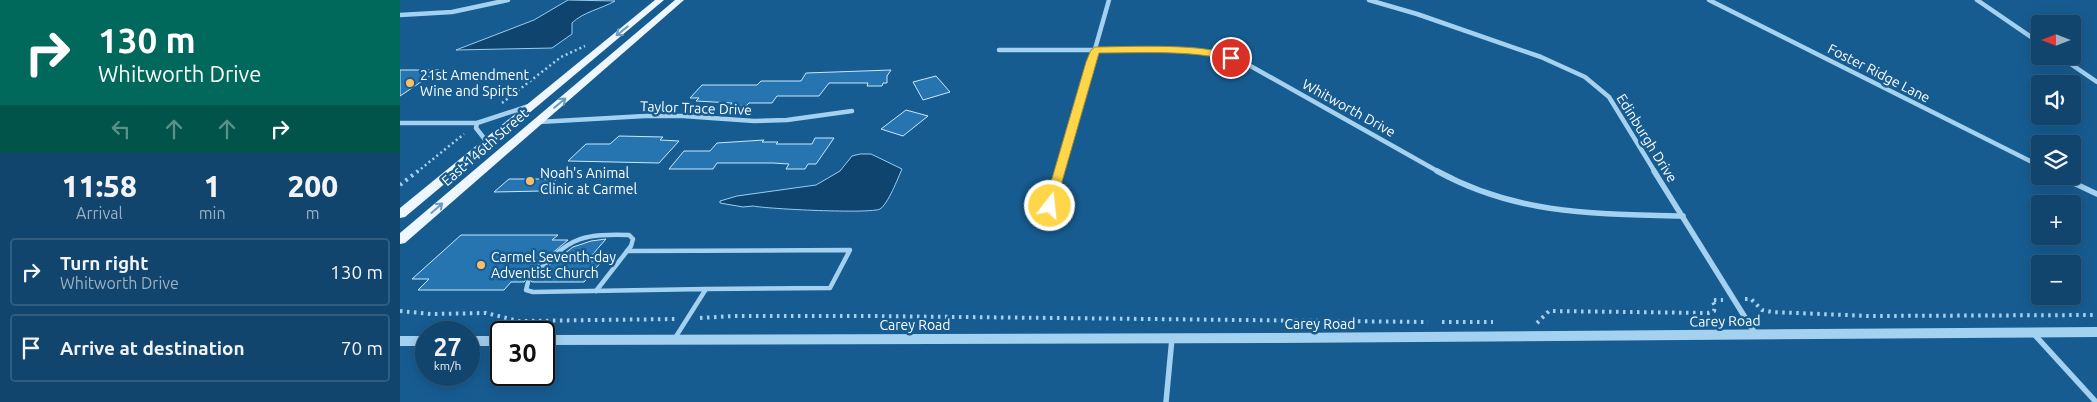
<!DOCTYPE html>
<meta charset="utf-8">
<style>
:root{--surface:#11456d;--page:#1a4c72;--text:#f1f3f6;--muted:#9cb1c2;--line:#305d80}
body{margin:0;font-family:Ubuntu,sans-serif;background:var(--page);color:var(--text);height:100vh;display:flex;flex-direction:column;font-size:19px;white-space:nowrap}
*{box-sizing:border-box;margin:0}
p{font-size:16px;color:var(--muted)}
.icon{flex:none;width:28px;height:28px;fill:none;stroke:currentColor;stroke-width:2;stroke-linecap:round;stroke-linejoin:round}
.map{position:relative;flex:1;overflow:hidden}
.details{display:flex;flex-direction:column;background:var(--surface);width:400px}
.details>*{flex:none}
.guide{background:#00695c;color:#fff;overflow:hidden}
.needle{width:32px;rotate:270deg}
.buttons{position:absolute;left:1631px;top:15px;display:grid;gap:10px}
.buttons a{display:grid;place-items:center;width:50px;height:50px;border-radius:5px;background:var(--surface);box-shadow:0 2px 12px #0003,0 0 0 1px var(--line);font-size:25px}
.speed{position:absolute;left:15px;top:321px;display:flex;gap:10px;font-size:25px;font-weight:700;text-align:center}
.speed>*{display:grid;place-content:center;width:65px;height:65px;border-radius:50%;background:var(--surface);box-shadow:0 2px 12px #0003,0 0 0 1px var(--line);line-height:1}
.speed small{font-size:12px;font-weight:400}
.speed .limit{border:2px solid #111;border-radius:8px;background:#fff;color:#111}
.pin{position:absolute;display:grid;place-items:center;width:42px;height:42px;color:#fff;margin:-21px;border:2px solid #fff;border-radius:50%;box-shadow:0 1px 5px #0007}
.me{position:absolute;width:55px;margin:-28px;rotate:16deg;stroke-linejoin:round;filter:drop-shadow(0 0 4px #0008)}
.turn{display:flex;align-items:center;gap:18px;height:105px;padding:0 15px;font-size:22px}
.turn .icon{width:65px;height:65px;stroke-width:2.5}
.turn b{display:block;font-size:35px;line-height:42px}
.lanes{display:flex;align-items:center;height:48px;padding:0 15px;background:#0003;justify-content:center;gap:25px;direction:ltr}
.lanes .off{opacity:.35}
.eta{display:flex;justify-content:space-evenly;align-items:center;height:85px;text-align:center}
.eta b{font-size:30px;font-weight:800;line-height:35px}
ul{padding:0;list-style:none}
li{display:flex;align-items:center;gap:15px;height:68px;margin:0 10px 8px;padding:0 5px;border:2px solid var(--line);border-radius:5px}
li div{flex:1}
li b{display:block;font-size:19px}
li em{font-style:normal}
main{display:flex;flex:1;min-height:0}
.map>svg:first-child{display:block}
</style>
<main>
<section class="details">
<div class="guide">
<div class="turn"><svg class="icon" aria-label="right" viewBox="0 0 24 24"><path d="M7 20v-9h11M14 6l5 5-5 5"/></svg><div><b>130 m</b>Whitworth Drive</div></div>
<div class="lanes"><svg class="icon off" aria-label="left" viewBox="0 0 24 24"><path d="M17 20v-9H6M10 6l-5 5 5 5"/></svg><svg class="icon off" aria-label="ahead" viewBox="0 0 24 24"><path d="M12 20V5M6 11l6-6 6 6"/></svg><svg class="icon off" aria-label="ahead" viewBox="0 0 24 24"><path d="M12 20V5M6 11l6-6 6 6"/></svg><svg class="icon" aria-label="right" viewBox="0 0 24 24"><path d="M7 20v-9h11M14 6l5 5-5 5"/></svg></div>
</div>
<div class="eta">
<div><b>11:58</b><p>Arrival</p></div>
<div><b>1</b><p>min</p></div>
<div><b>200</b><p>m</p></div>
</div>
<ul>
<li><svg class="icon" aria-label="right" viewBox="0 0 24 24"><path d="M7 20v-9h11M14 6l5 5-5 5"/></svg><div><b>Turn right</b><p>Whitworth Drive</p></div><em>130 m</em></li>
<li><svg class="icon" aria-label="arrive" viewBox="0 0 24 24"><path d="M6 21V4h12l-3 4 3 4H6"/></svg><div><b>Arrive at destination</b></div><em>70 m</em></li>
</ul>
</section>
<div class="map">
<svg width="1697" height="402" viewBox="0 0 1697 402">
<rect width="100%" height="100%" fill="#175c91"/>
<g fill="#0f446e" stroke="#98cef2">
<path d="M168,0L215,1C201,9 183,12 172,23V34L152,48L56,50L134,20Z"/>
<path d="M460,154H471L502,169C498,178 488,204 480,209C470,214 368,209 353,206L343,207L320,203V201L337,196L416,185L440,171L452,156Z"/>
</g>
<g fill="#2675b0" stroke="#cce8fb">
<path d="M0,70H39L0,96Z"/>
<path d="M491,70L487,76V83H483L482,86H467L468,83H429L419,96H377L372,103H349L346,106H330L332,103L296,101L299,98H290L302,85H357L361,81H401L406,73Z"/>
<path d="M536,76L550,92L523,100L513,82Z"/>
<path d="M506,110L528,116L503,136L481,129Z"/>
<path d="M219,136L263,137L260,140L279,141L259,163L168,161L186,144H210Z"/>
<path d="M415,138H434L416,164H408L405,169H386L389,164L373,163H317L313,169H269L284,151H310L317,143L364,140L362,142H378L376,144H412Z"/>
<path d="M109,179H157L143,191L94,192Z"/>
<path d="M61,235H158L152,240H168L138,265L137,270L140,272L173,247L191,241L206,239L187,261H202L184,282H132L127,278L124,282H111L104,290H18L29,279H12Z"/>
</g>
<g fill="none" stroke-linecap="round" stroke-linejoin="round">
<g stroke="#a5d1f0" stroke-width="2.5" stroke-dasharray="2 3" stroke-linecap="butt">
<path d="M102,103L161,57L185,46"/>
<path d="M17,172L64,134"/>
</g>
<g stroke="#a5d1f0" stroke-width="4" stroke-dasharray="2.5 4.5" stroke-linecap="butt">
<path d="M0,185L18,171"/>
<path d="M1345,299H1351L1362,310L1372,312L1469,316L1697,315"/>
<path d="M0,311L31,314L86,313L119,321L276,319"/>
<path d="M300,318L333,316H468L1028,322"/>
<path d="M1042,322H1093"/>
<path d="M1137,323L1149,311L1308,313L1314,311L1315,306L1312,300H1323"/>
</g>
<g stroke="#a5d1f0" stroke-width="4.5">
<path d="M227,251L450,250L430,288L306,289"/>
<path d="M141,268C171,236 186,234 229,235L233,239L231,246L196,291"/>
<path d="M128,282L126,290L133,292L306,289L275,338"/>
</g>
<g stroke="#a5d1f0" stroke-width="4.5">
<path d="M969,0L1017,14L1141,57L1185,77L1209,97L1255,172"/>
<path d="M1309,0L1640,166"/>
<path d="M1577,0L1640,43"/>
<path d="M0,15L52,12L108,0"/>
<path d="M599,50H782L814,54L847,64L1039,172"/>
<path d="M1659,56L1697,82"/>
<path d="M139,122L245,116H283L354,121L387,120L452,111"/>
<path d="M0,123H77L129,106"/>
<path d="M77,123L76,128L87,142"/>
<path d="M660,172L709,0"/>
</g>
<g stroke="#a5d1f0" stroke-width="5.5">
<path d="M1037,171C1117,215 1195,214 1283,216"/>
<path d="M1254,171L1356,335"/>
<path d="M1659,176L1697,194"/>
<path d="M650,206L660,171"/>
<path d="M1633,333L1696,402"/>
<path d="M766,402L772,338"/>
</g>
<g stroke="#a5d1f0" stroke-width="10">
<path d="M144,340L875,338L1697,332"/>
<path d="M0,341H26"/>
<path d="M69,341H101"/>
</g>
<g fill="#eef7ff" fill-rule="evenodd">
<path d="M255,0H264L5,217L0,218V208Z"/>
<path d="M275,0H284L5,243L0,244V233Z"/>
</g>
</g>
<defs><path id="oneway-shaft" d="M-6 0H5M1.5-3L5.5 0L1.5 3" fill="none" stroke-width="1.6" stroke-linecap="round" stroke-linejoin="round" transform="scale(1.25)"/></defs>
<g stroke="#6d9abd">
<use href="#oneway-shaft" transform="translate(222 31) rotate(141)"/>
<use href="#oneway-shaft" transform="translate(160 103) rotate(-40)"/>
<use href="#oneway-shaft" transform="translate(37 208) rotate(-41)"/>
</g>
<path fill="#ffd54a" stroke="#a68a30" d="M695,47C723,47 816,42 835,58L831,60C788,50 743,53 699,53L655,206L654,208H646L644,206L686,62L691,50Z"/>
<g fill="#ffbe64" stroke="#175c91" stroke-width="2">
<circle cx="10" cy="83" r="5"/>
<circle cx="130" cy="181" r="5"/>
<circle cx="81" cy="265" r="5"/>
</g>
<g text-anchor="middle" dominant-baseline="central" stroke-width="5" stroke-linejoin="round" paint-order="stroke">
<g font-size="14" fill="#fff" stroke="#175c91">
<text transform="translate(1479 73) rotate(27)">Foster Ridge Lane</text>
<text transform="translate(296 108) rotate(2)">Taylor Trace Drive</text>
<text transform="translate(949 108) rotate(29)">Whitworth Drive</text>
<text transform="translate(1247 138) rotate(58)">Edinburgh Drive</text>
<text transform="translate(85 147) rotate(-41)">East 146th Street</text>
<text transform="translate(1325 321) rotate(-1)">Carey Road</text>
<text x="920" y="324">Carey Road</text>
<text x="515" y="325">Carey Road</text>
</g>
<g font-size="14" fill="#fff" stroke="#175c91" text-anchor="start">
<text x="20" y="75">21st Amendment<tspan x="20" dy="16">Wine and Spirts</tspan></text>
<text x="140" y="173">Noah's Animal<tspan x="140" dy="16">Clinic at Carmel</tspan></text>
<text x="91" y="257">Carmel Seventh-day<tspan x="91" dy="16">Adventist Church</tspan></text>
</g>
</g>
</svg>
<div class="buttons">
<a><svg class="needle" viewBox="-14 -14 28 28"><path d="M0-13l5 13h-10z" fill="#e53935"/><path d="M0 13l5-13h-10z" fill="#9cb1c2"/></svg></a>
<a><svg class="icon" aria-label="sound" viewBox="0 0 24 24"><path d="M4 9h4l5-4v14l-5-4H4zM17 9q2 3 0 6"/></svg></a>
<a><svg class="icon" aria-label="layers" viewBox="0 0 24 24"><path d="M12 4l9 5-9 5-9-5zM3 14l9 5 9-5"/></svg></a>
<a>+</a>
<a>−</a>
</div>
<div class="speed"><div>27<small>km/h</small></div><div class="limit">30</div></div>
<div class="pin" style="left:831px;top:58px;background:#d93025"><svg class="icon" aria-label="arrive" viewBox="0 0 24 24"><path d="M6 21V4h12l-3 4 3 4H6"/></svg></div>
<svg class="me" style="left:650px;top:206px" viewBox="-20 -20 40 40"><circle r="17" fill="#ffd54a" stroke="#fff" stroke-width="3"/><path d="M0-11L8 9 0 5-8 9z" fill="#fff"/></svg>
</div>
</main>
